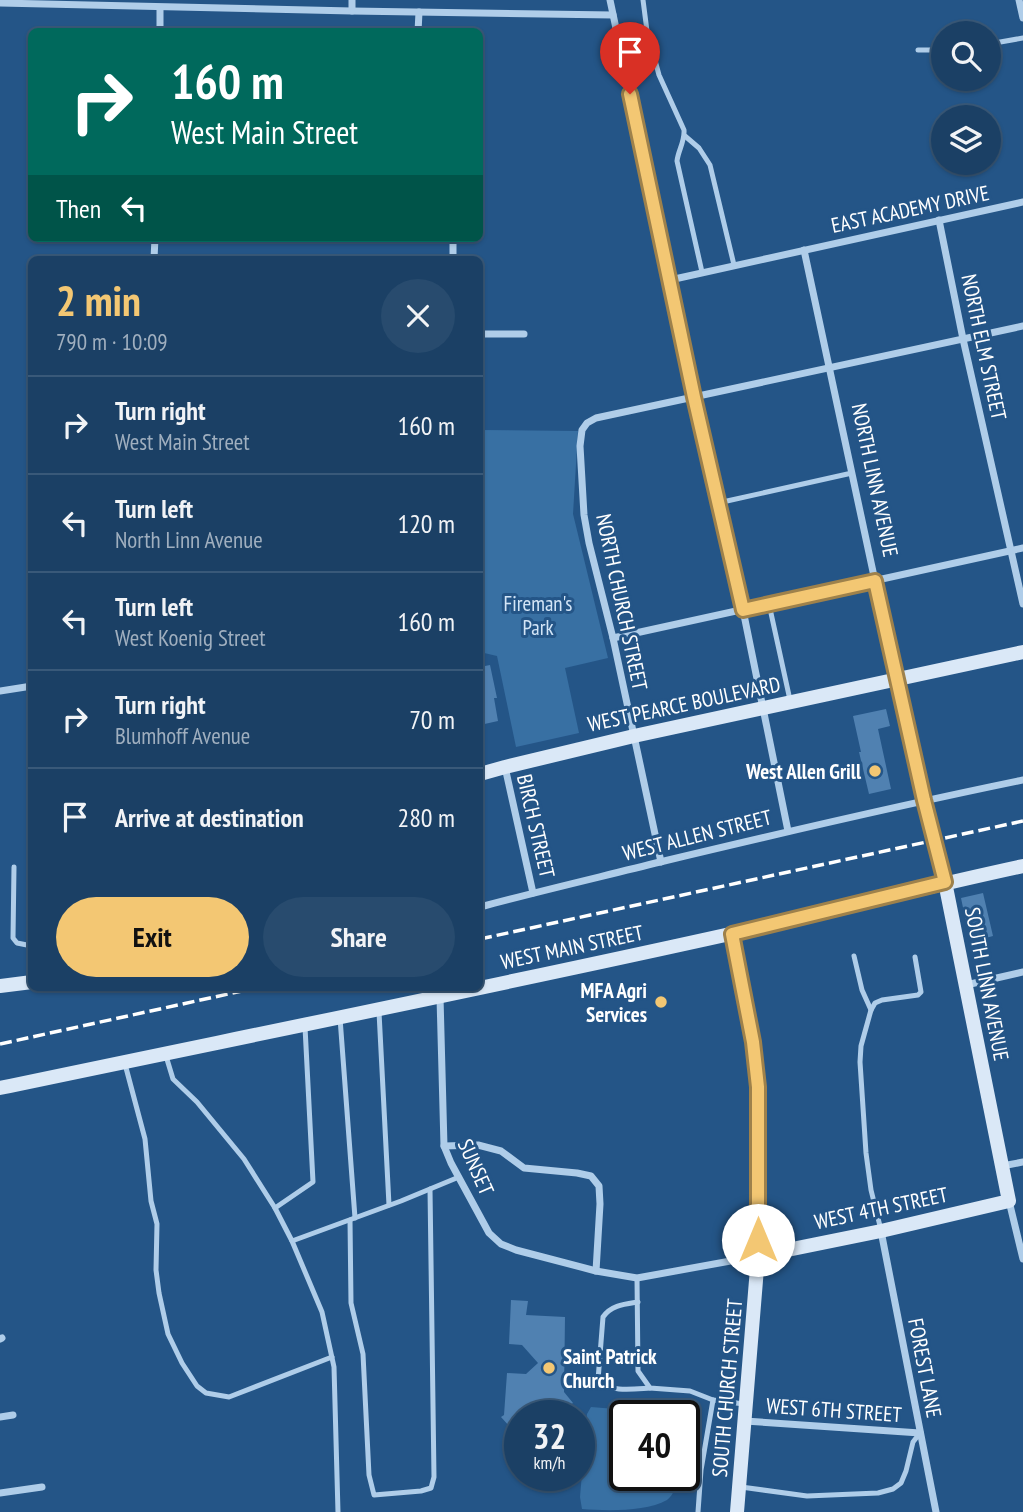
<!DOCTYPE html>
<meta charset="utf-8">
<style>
:root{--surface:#1b4065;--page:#284b6e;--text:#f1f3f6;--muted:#a0afbf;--line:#395979;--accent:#f3c773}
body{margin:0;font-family:"PT Sans Narrow",sans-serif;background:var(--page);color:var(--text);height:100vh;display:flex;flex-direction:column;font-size:26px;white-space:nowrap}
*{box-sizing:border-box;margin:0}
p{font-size:23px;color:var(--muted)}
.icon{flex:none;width:38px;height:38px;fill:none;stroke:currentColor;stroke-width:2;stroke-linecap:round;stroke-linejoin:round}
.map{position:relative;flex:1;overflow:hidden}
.side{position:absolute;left:28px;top:256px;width:455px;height:735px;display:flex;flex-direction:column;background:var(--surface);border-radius:10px;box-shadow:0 2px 5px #0004,0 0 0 2px var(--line)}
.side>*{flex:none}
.hud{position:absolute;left:28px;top:28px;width:455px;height:214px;border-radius:10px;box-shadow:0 2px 5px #0004,0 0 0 2px var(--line);background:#00695c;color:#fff;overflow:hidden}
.fabs{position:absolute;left:931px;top:21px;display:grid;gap:14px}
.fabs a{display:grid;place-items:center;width:70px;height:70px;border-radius:50%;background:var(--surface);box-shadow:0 2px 5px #0004,0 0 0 2px var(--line);font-size:35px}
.speed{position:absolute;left:504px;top:1400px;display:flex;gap:14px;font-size:35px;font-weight:700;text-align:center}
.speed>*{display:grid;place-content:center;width:91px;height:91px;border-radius:50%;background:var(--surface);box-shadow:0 2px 5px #0004,0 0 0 2px var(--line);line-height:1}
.speed small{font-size:18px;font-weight:400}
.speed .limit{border:4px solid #111;border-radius:10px;background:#fff;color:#111}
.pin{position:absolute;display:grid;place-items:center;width:60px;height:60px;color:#fff;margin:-72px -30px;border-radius:50% 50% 50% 0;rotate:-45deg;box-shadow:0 0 7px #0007}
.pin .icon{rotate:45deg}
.me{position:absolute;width:77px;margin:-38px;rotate:0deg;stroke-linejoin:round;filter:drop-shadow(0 0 5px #0008)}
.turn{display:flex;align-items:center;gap:24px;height:147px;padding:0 28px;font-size:32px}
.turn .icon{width:91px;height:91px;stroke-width:2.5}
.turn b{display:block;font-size:49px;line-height:60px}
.then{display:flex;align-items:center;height:66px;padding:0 28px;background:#0003;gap:14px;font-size:26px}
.round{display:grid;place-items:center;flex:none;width:74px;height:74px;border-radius:37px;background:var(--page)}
.head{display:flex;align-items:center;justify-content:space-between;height:119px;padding:0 28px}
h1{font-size:42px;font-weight:700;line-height:52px;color:var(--accent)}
.cta{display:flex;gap:14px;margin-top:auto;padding:14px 28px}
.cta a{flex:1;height:80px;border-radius:42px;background:var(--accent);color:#111;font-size:28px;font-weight:700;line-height:80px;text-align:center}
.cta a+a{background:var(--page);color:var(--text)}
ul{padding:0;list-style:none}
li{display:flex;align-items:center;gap:21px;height:98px;padding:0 28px;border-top:2px solid var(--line)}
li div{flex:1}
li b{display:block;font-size:26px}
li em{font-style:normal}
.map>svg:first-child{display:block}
</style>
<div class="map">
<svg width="1023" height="1512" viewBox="0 0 1023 1512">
<rect width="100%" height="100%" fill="#245587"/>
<g fill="#3870a3">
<path d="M480,430L578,431L573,514L608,658L565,668L579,733L516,747L497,656L480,652Z"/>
<path d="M591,1407L677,1414L680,1416H625V1475H678C677,1484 674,1495 667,1500C646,1512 606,1511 582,1509L580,1497L587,1414Z"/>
</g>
<g fill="#5081b1">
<path d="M490,665L497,698H494L498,721L480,725V667Z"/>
<path d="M886,709L890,726L878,729L891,789L869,794L859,752H861L853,716Z"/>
<path d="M983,893L993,936L982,939L979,925L967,927L961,898Z"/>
<path d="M511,1300L528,1301L526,1315L565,1317L564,1392L573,1403L562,1411V1416H520V1438L501,1417L504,1415L507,1373L526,1374L538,1363L522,1345L509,1344Z"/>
</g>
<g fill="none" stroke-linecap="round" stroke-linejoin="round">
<g stroke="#afcde9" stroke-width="5">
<path d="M643,0L647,31L659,75L684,130C685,141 678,151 677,161L702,272"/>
<path d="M989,44L1023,38"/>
<path d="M918,50H943"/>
<path d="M685,136L699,148L710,165L734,265"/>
<path d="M718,503L852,473"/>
<path d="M769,604L790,700"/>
<path d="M14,867L13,938L17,943L32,946"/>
<path d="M854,956L862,990L871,1010"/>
<path d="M379,1012L389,1205"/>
<path d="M340,1018L355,1218"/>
<path d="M166,1056L173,1079L197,1102L244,1159L275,1208L292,1241L322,1312L334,1367L338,1512"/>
<path d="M125,1064L145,1139L151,1201L157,1224L156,1270L159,1293L168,1334L182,1363L197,1386L206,1393L229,1397L332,1357"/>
<path d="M275,1208L313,1182L305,1027"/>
<path d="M350,1220L351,1303L363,1354L369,1475L374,1495L421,1491L431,1488L434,1477L430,1189"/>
<path d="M881,1230L871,1190L866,1153L860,1062L861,1046L871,1010L875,1003L882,1000L918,995L921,992L915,957"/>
<path d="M292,1241L401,1201L459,1177"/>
<path d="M637,1278L638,1371L650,1388L690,1391L713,1400L744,1404"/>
<path d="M638,1302C625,1304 611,1305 603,1317L598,1380C610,1393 634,1389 650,1388"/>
<path d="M741,1487L807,1496L878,1493L893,1489L901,1483L906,1471L913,1442L920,1433"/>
<path d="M698,1512L701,1470L713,1400"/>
</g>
<g stroke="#afcde9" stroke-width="7">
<path d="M610,0L694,397L743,610L788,831"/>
<path d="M1019,0L1023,18"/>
<path d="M0,3L352,11L613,15"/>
<path d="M352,11V0"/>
<path d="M160,32V8"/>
<path d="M418,32L419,12"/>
<path d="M939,220L963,339L1023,604"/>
<path d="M453,238V259"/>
<path d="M804,250L875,581L898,679"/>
<path d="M154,259L155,238"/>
<path d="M670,280L1023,202"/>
<path d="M480,334H524"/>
<path d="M613,638L1023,548"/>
<path d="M0,691L32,686"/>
<path d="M505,767L533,893"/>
<path d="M661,862L613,638L589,543L584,515L580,446L582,430L587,423L596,418L1023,326"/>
<path d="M480,907C539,891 600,877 660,862C781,833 901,805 1023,780"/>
<path d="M966,985L1023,972"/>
<path d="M440,997L444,1146L451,1163L489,1233L501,1244L516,1250L596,1271L637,1278L758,1256"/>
<path d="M444,1146L478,1145L501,1151L524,1168L577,1173L591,1176L599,1186L600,1204L596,1271"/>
<path d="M1002,1166L1023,1162"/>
<path d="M1009,1201L1023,1259"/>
<path d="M881,1231L936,1512"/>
<path d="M0,1339L2,1338"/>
<path d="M0,1417L13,1415"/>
<path d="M745,1421L920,1433"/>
<path d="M0,1493L42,1487"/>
</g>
<g stroke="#dae8f7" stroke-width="14">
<path d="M480,774L505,767L634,736L1023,652"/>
<path d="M732,934L753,1042L758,1087L759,1122L758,1256L737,1512"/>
<path d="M0,986L32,982"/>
<path d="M0,1088C243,1037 487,988 730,934C828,912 925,887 1023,866"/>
<path d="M758,1256L881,1231L1009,1201L945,882L924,800L898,679"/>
</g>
<g stroke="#fff" stroke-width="3.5" stroke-dasharray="12 5" stroke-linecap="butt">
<path d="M480,939L1023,821"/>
<path d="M0,1044L260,987"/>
</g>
</g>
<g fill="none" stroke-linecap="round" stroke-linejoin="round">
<g stroke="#9e814b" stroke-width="18">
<path id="route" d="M630,94L694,397L743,610L875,581L924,800L945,882L732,934L753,1042L758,1087V1240"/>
</g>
<use href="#route" stroke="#f3c773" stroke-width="12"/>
</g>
<g fill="#f3c773" stroke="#245587" stroke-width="2.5">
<circle cx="875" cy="771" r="7"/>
<circle cx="661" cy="1002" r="7"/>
<circle cx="549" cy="1368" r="7"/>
</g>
<g text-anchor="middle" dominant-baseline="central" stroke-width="6" stroke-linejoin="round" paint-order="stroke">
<g font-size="21" fill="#fff" stroke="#245587">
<text transform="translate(910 209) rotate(-12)">EAST ACADEMY DRIVE</text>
<text transform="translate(984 347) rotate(78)">NORTH ELM STREET</text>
<text transform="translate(875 480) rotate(78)">NORTH LINN AVENUE</text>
<text transform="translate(622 602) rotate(78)">NORTH CHURCH STREET</text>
<text transform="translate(684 704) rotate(-12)">WEST PEARCE BOULEVARD</text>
<text transform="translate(536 826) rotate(77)">BIRCH STREET</text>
<text transform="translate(697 835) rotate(-14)">WEST ALLEN STREET</text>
<text transform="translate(572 947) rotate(-12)">WEST MAIN STREET</text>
<text transform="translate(987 984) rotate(79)">SOUTH LINN AVENUE</text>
<text transform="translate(476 1167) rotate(66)">SUNSET</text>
<text transform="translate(881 1208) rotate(-12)">WEST 4TH STREET</text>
<text transform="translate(925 1368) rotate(79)">FOREST LANE</text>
<text transform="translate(727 1388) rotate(-85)">SOUTH CHURCH STREET</text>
<text transform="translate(834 1410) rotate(4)">WEST 6TH STREET</text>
</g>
<g font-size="21" fill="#d3e5f7" stroke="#245587">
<text x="538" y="603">Fireman's<tspan x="538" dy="24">Park</tspan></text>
</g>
<g font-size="21" font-weight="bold" fill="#fff" stroke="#245587" text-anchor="end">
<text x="861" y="771">West Allen Grill</text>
<text x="647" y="990">MFA Agri<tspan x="647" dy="24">Services</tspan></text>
<text x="563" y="1356" text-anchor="start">Saint Patrick<tspan x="563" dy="24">Church</tspan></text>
</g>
</g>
</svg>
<div class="fabs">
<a><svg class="icon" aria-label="search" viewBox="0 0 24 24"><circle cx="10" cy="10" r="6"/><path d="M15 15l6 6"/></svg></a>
<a><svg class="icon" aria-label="layers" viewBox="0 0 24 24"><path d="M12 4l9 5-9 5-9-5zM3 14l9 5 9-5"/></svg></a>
</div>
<div class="speed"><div>32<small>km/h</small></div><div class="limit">40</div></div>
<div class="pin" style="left:630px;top:94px;background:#d93025"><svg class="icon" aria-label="arrive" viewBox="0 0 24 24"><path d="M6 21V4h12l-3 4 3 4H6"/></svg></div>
<svg class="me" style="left:758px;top:1240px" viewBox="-20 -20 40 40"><circle r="19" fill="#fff"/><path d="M0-13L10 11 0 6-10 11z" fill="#f3c773"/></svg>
<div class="hud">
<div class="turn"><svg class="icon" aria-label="right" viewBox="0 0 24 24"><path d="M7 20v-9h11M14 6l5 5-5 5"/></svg><div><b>160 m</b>West Main Street</div></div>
<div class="then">Then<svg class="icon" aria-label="left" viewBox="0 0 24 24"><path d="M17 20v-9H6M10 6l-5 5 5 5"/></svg></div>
</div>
<section class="side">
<div class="head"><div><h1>2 min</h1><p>790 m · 10:09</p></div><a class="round"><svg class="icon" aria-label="close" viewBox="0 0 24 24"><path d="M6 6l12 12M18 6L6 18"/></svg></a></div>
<ul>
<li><svg class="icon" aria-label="right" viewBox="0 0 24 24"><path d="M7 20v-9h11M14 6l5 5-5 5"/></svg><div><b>Turn right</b><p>West Main Street</p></div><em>160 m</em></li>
<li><svg class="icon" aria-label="left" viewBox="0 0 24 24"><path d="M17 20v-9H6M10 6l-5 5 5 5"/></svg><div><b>Turn left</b><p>North Linn Avenue</p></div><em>120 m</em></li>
<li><svg class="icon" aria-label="left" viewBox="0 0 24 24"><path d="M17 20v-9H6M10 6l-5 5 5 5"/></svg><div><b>Turn left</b><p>West Koenig Street</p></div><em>160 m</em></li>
<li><svg class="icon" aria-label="right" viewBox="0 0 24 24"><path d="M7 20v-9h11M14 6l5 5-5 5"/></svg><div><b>Turn right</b><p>Blumhoff Avenue</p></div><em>70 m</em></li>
<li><svg class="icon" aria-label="arrive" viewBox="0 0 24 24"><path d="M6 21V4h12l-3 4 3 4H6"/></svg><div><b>Arrive at destination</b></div><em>280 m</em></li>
</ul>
<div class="cta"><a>Exit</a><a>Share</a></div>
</section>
</div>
